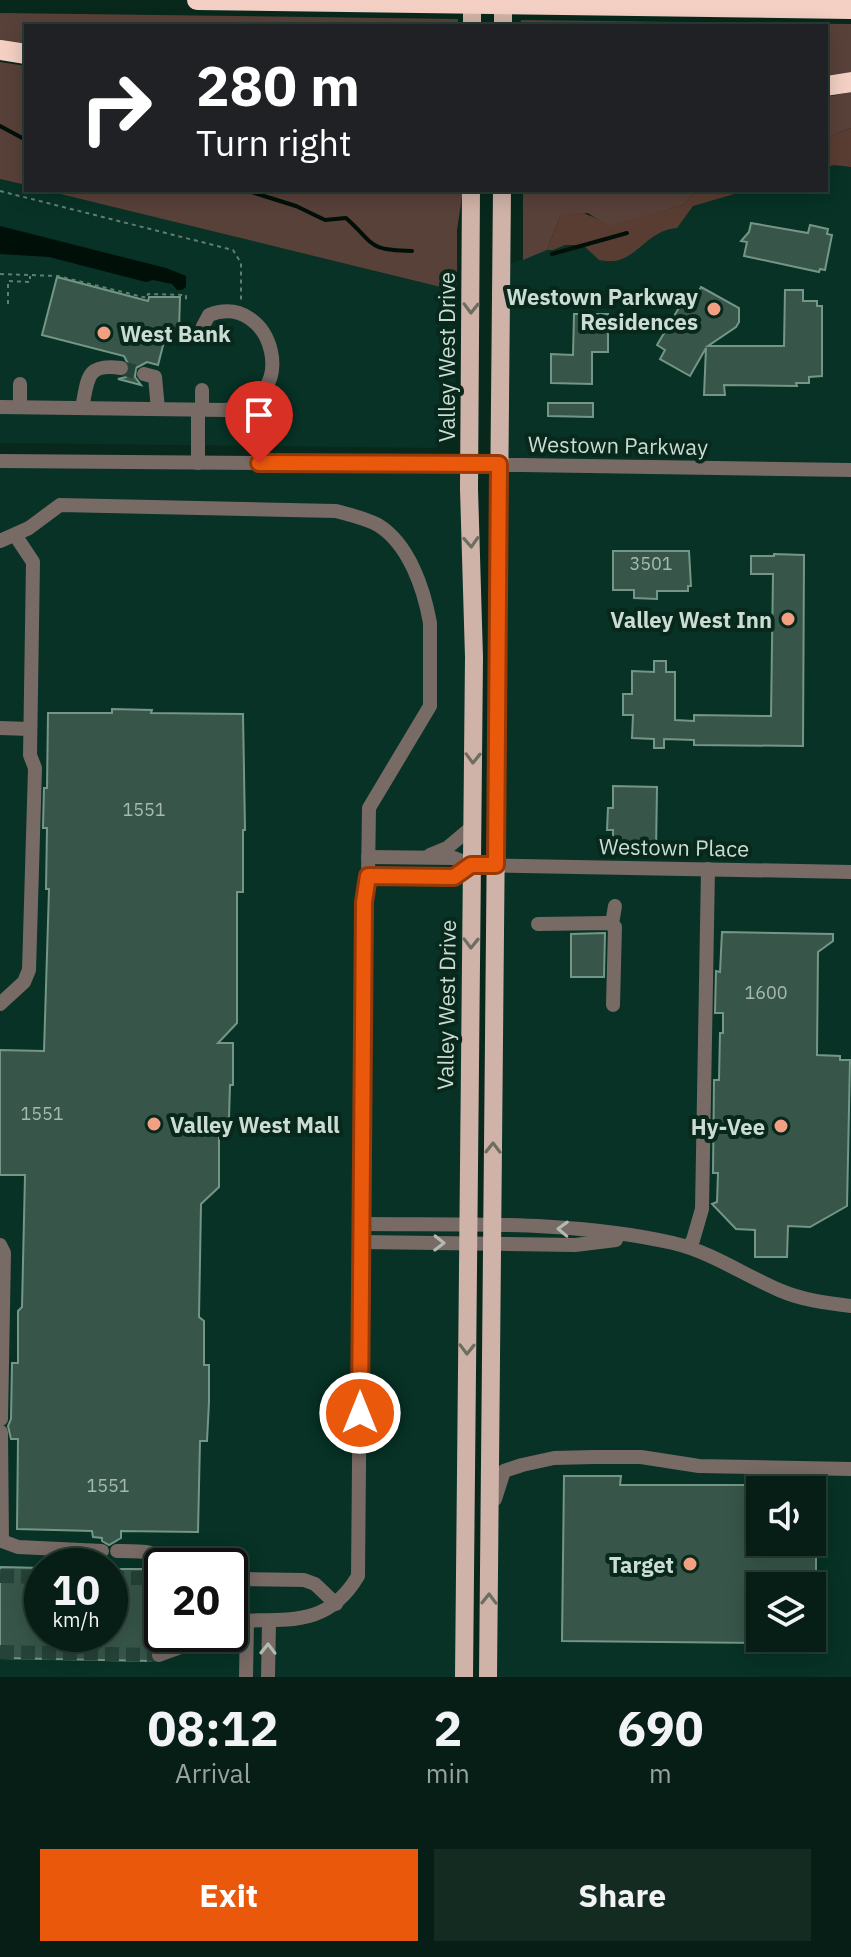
<!DOCTYPE html>
<style>
:root{--surface:#061e15;--page:#142b22;--text:#f1f3f6;--muted:#98a2a0;--line:#273c34;--accent:#ea580c}
body{margin:0;font-family:"IBM Plex Sans",sans-serif;background:var(--page);color:var(--text);height:100vh;display:flex;flex-direction:column;font-size:30px;white-space:nowrap}
*{box-sizing:border-box;margin:0}
p{font-size:26px;color:var(--muted)}
.icon{flex:none;width:44px;height:44px;fill:none;stroke:currentColor;stroke-width:2;stroke-linecap:round;stroke-linejoin:round}
.map{position:relative;height:1677px;overflow:hidden}
.details{display:flex;flex-direction:column;background:var(--surface);flex:1}
.details>*{flex:none}
.top-card{position:absolute;left:24px;top:24px;width:804px;height:168px;border-radius:0px;box-shadow:0 4px 20px #0003,0 0 0 2px var(--line);background:#202124;color:#fff;overflow:hidden}
.buttons{position:absolute;left:746px;top:1476px;display:grid;gap:16px}
.buttons a{display:grid;place-items:center;width:80px;height:80px;border-radius:0px;background:var(--surface);box-shadow:0 4px 20px #0003,0 0 0 2px var(--line);font-size:40px}
.speed{position:absolute;left:24px;top:1548px;display:flex;gap:16px;font-size:40px;font-weight:700;text-align:center}
.speed>*{display:grid;place-content:center;width:104px;height:104px;border-radius:50%;background:var(--surface);box-shadow:0 4px 20px #0003,0 0 0 2px var(--line);line-height:1}
.speed small{font-size:20px;font-weight:400}
.speed .limit{border:4px solid #111;border-radius:12px;background:#fff;color:#111}
.pin{position:absolute;display:grid;place-items:center;width:68px;height:68px;color:#fff;margin:-82px -34px;border-radius:50% 50% 50% 0;rotate:-45deg;box-shadow:0 0 8px #0007}
.pin .icon{rotate:45deg}
.me{position:absolute;width:88px;margin:-44px;rotate:0deg;stroke-linejoin:round;filter:drop-shadow(0 0 6px #0008)}
.turn{display:flex;align-items:center;gap:28px;height:168px;padding:0 40px;font-size:36px}
.turn .icon{width:104px;height:104px;stroke-width:2.5}
.turn b{display:block;font-size:56px;line-height:68px}
.eta{display:flex;justify-content:space-evenly;align-items:center;height:136px;text-align:center}
.eta b{font-size:48px;font-weight:700;line-height:56px}
.button{display:flex;gap:16px;margin-top:auto;padding:16px 40px}
.button a{flex:1;height:92px;border-radius:0px;background:var(--accent);color:#fff;font-size:32px;font-weight:700;line-height:92px;text-align:center}
.button a+a{background:var(--page);color:var(--text)}
.map>svg:first-child{display:block}
</style>
<div class="map">
<svg width="851" height="1677" viewBox="0 0 851 1677">
<rect width="100%" height="100%" fill="#08281c"/>
<g fill="#073225" fill-rule="evenodd">
<path d="M851,154V1677H488L502,267L609,227L732,190H826V162ZM760,1490H812V1542H760ZM760,1586H812V1638H760Z"/>
<path d="M0,179L26,185V190H44L457,291L455,428L452,438L444,445L433,448L0,443Z"/>
<path d="M0,461L469,464L464,1677H0ZM42,1566H110V1634H42ZM162,1566H230V1634H162Z"/>
</g>
<g fill="#584139">
<path d="M0,13L458,19V26H26V47L0,44Z"/>
<path d="M521,20L851,24V72L826,76V26H520Z"/>
<path d="M0,62L26,66V185L0,179Z"/>
<path d="M851,92V128L826,138V97Z"/>
<path d="M44,190H463L457,230V291Z"/>
<path d="M523,190H696L683,205L609,227L588,213L560,217L547,250L523,260Z"/>
</g>
<g fill="#5a3d32">
<path d="M851,128V167L834,165L826,167V138Z"/>
<path d="M696,190H748L693,206L677,228C650,230 641,253 619,260C613,262 605,261 599,260L583,245H565L553,250H547L560,217C580,207 592,216 609,226L683,205Z"/>
</g>
<path fill="#001008" d="M0,226L166,268L186,276V287L182,290H177L172,284L153,280L146,282L49,257L0,254Z"/>
<g fill="none" stroke-linecap="round" stroke-linejoin="round">
<g stroke="#001008" stroke-width="4">
<path d="M0,126L26,140"/>
<path d="M245,190L296,206L325,220L346,218C376,245 367,250 412,251"/>
<path d="M552,254L627,233"/>
</g>
</g>
<g fill="#375649" stroke="#749687" stroke-width="2">
<path d="M751,223L808,233L810,225L828,229L827,234L832,235L825,270L820,269L819,272L744,256L747,242L741,241L749,232Z"/>
<path d="M57,277L148,301L149,297H180L179,330H167L158,365L147,362L136,368L135,377L141,385L118,379L126,377L131,370L124,356L42,335Z"/>
<path d="M701,287L739,308V322L736,327L708,346H784L785,290H803V301H817V306H822V376L809,377V383H796L797,386L724,385L725,395H704L706,348L690,376L660,359L665,350L657,345L680,306L688,310Z"/>
<path d="M574,314H608V352H592V384L551,383V354L573,355Z"/>
<path d="M548,403H593V417L548,416Z"/>
<path d="M613,551H689L691,586H688V591H657V599L634,598V590H613Z"/>
<path d="M774,554L804,555L803,746L694,745V740L664,739V748H654V739L632,738L633,715H623V694H632V671L654,672V661H666V672H675V720L694,721V715L771,716L773,574H751V556H774Z"/>
<path d="M112,709L152,710L151,713L243,714L245,830H243V892H237V1023L218,1043H233V1085H230L229,1118L219,1130V1187L201,1204L199,1317L204,1321V1365H209V1402L207,1441H200L198,1532L121,1531V1538L109,1545L102,1541V1538L93,1537L92,1531L17,1529L18,1439H11L8,1426L11,1419L12,1363H18V1311L22,1307L25,1175H0V1050L44,1051L49,889H46L47,828H43L44,788H47L48,713H112Z"/>
<path d="M613,786L657,787L656,851H613V830H607L608,808H613Z"/>
<path d="M722,932L833,934V941L818,952L817,1055L840,1056V1060H850L847,1206L810,1227L788,1226L787,1257H755V1230L736,1229L712,1204L717,1202L718,1173H713L714,1080H719L720,1033H723V1013H715L716,971L720,972Z"/>
<path d="M605,933L604,977H571V934Z"/>
<path d="M564,1476H621L620,1485H760V1542H816V1586H760V1643L562,1641Z"/>
<path d="M0,1567L42,1568V1634H110V1569H156L151,1579L155,1586L161,1588L160,1644L151,1649V1661L0,1658Z"/>
</g>
<g fill="none" stroke-linecap="round" stroke-linejoin="round">
<g stroke="#254338" stroke-width="14" stroke-dasharray="14 7" stroke-linecap="butt">
<path d="M121,368L144,374"/>
<path d="M0,1576L42,1577"/>
<path d="M110,1578H161"/>
<path d="M0,1652L159,1655"/>
</g>
<g stroke="#647d73" stroke-width="2" stroke-dasharray="4 4" stroke-linecap="butt">
<path d="M0,191L233,250L241,263V302"/>
<path d="M0,274L58,276L147,298L148,294L186,295V301"/>
<path d="M8,304V281L30,282V276"/>
</g>
<g stroke="#786a65" stroke-width="14">
<path d="M144,374L155,377L158,409"/>
<path d="M0,407L224,410C305,404 273,290 209,315L203,326"/>
<path d="M20,407V384"/>
<path d="M82,408C88,378 86,363 121,368"/>
<path d="M202,409V390"/>
<path d="M0,461L521,465L851,470"/>
<path d="M198,463V409"/>
<path d="M0,541L29,528L60,505L336,511C350,515 365,518 378,525C409,544 424,589 430,623V706L369,808L368,876L364,902L358,1576C326,1630 284,1618 230,1621"/>
<path d="M0,728L30,729"/>
<path d="M430,855L447,848L472,827"/>
<path d="M368,857L454,858L471,865L851,872"/>
<path d="M368,876L454,877L471,865"/>
<path d="M538,924L608,923L615,927L613,1005"/>
<path d="M612,924L615,906"/>
<path d="M0,1004L24,982L29,970L35,768L30,755L33,562L15,535"/>
<path d="M362,1224C464,1225 572,1220 673,1243C711,1252 744,1275 779,1290C802,1300 826,1303 851,1306"/>
<path d="M361,1242L575,1245L616,1240"/>
<path d="M0,1245L4,1253L1,1419"/>
<path d="M688,1247L693,1240L702,1209L708,869"/>
<path d="M1,1432L2,1541L18,1547L102,1551"/>
<path d="M495,1499L504,1471L522,1465L554,1458L593,1457H641L699,1466L851,1469"/>
<path d="M117,1551C141,1551 158,1550 177,1566"/>
<path d="M161,1578H162"/>
<path d="M230,1579L304,1580L315,1584L336,1604"/>
<path d="M159,1655L189,1644L203,1634"/>
<path d="M246,1677L247,1621"/>
<path d="M268,1677L269,1621"/>
</g>
<g stroke="#d0b3a8" stroke-width="18">
<path d="M472,26V0"/>
<path d="M503,26V0"/>
<path d="M464,1677L474,657L469,489L471,190"/>
<path d="M488,1677L502,190"/>
</g>
<g stroke="#f3d0c3" stroke-width="20">
<path d="M197,0L851,9"/>
<path d="M0,50L26,54"/>
<path d="M826,86L851,82"/>
</g>
</g>
<defs><path id="oneway-chevron" d="M-2-3.5L2.5 0L-2 3.5" fill="none" stroke-width="1.6" stroke-linecap="round" stroke-linejoin="round" transform="scale(2)"/></defs>
<g stroke="#6c6e62">
<use href="#oneway-chevron" transform="translate(471 308) rotate(91)"/>
<use href="#oneway-chevron" transform="translate(471 542) rotate(87)"/>
<use href="#oneway-chevron" transform="translate(473 758) rotate(91)"/>
<use href="#oneway-chevron" transform="translate(471 943) rotate(91)"/>
<use href="#oneway-chevron" transform="translate(493 1148) rotate(-89)"/>
<use href="#oneway-chevron" transform="translate(467 1349) rotate(91)"/>
<use href="#oneway-chevron" transform="translate(489 1599) rotate(-89)"/>
</g>
<g stroke="#b2bab3">
<use href="#oneway-chevron" transform="translate(563 1229) rotate(-178)"/>
<use href="#oneway-chevron" transform="translate(439 1243) rotate(1)"/>
<use href="#oneway-chevron" transform="translate(268 1649) rotate(-89)"/>
</g>
<g fill="none" stroke-linecap="round" stroke-linejoin="round">
<g stroke="#983908" stroke-width="20">
<path id="route" d="M259,463L499,464L496,865H471L454,877L368,876L364,902L360,1413"/>
</g>
<use href="#route" stroke="#ea580c" stroke-width="14"/>
</g>
<g fill="#f39f82" stroke="#08281c" stroke-width="3">
<circle cx="714" cy="309" r="8"/>
<circle cx="104" cy="333" r="8"/>
<circle cx="788" cy="619" r="8"/>
<circle cx="154" cy="1124" r="8"/>
<circle cx="781" cy="1126" r="8"/>
<circle cx="690" cy="1564" r="8"/>
</g>
<g text-anchor="middle" dominant-baseline="central" stroke-width="8" stroke-linejoin="round" paint-order="stroke">
<g font-size="18" fill="#a6bab1">
<text x="651" y="563">3501</text>
<text x="144" y="809">1551</text>
<text x="766" y="992">1600</text>
<text x="42" y="1113">1551</text>
<text x="108" y="1485">1551</text>
</g>
<g font-size="22" font-weight="bold" fill="#cbdcd4" stroke="#08281c" text-anchor="end">
<text x="698" y="296">Westown Parkway<tspan x="698" dy="25">Residences</tspan></text>
<text x="120" y="333" text-anchor="start">West Bank</text>
<text x="772" y="619">Valley West Inn</text>
<text x="170" y="1124" text-anchor="start">Valley West Mall</text>
<text x="765" y="1126">Hy-Vee</text>
<text x="674" y="1564">Target</text>
</g>
<g font-size="22" fill="#cbdcd4" stroke="#08281c">
<text transform="translate(446 357) rotate(-90)">Valley West Drive</text>
<text transform="translate(618 445) rotate(1)">Westown Parkway</text>
<text transform="translate(674 847) rotate(1)">Westown Place</text>
<text transform="translate(446 1005) rotate(-89)">Valley West Drive</text>
</g>
</g>
</svg>
<div class="buttons">
<a><svg class="icon" aria-label="sound" viewBox="0 0 24 24"><path d="M4 9h4l5-4v14l-5-4H4zM17 9q2 3 0 6"/></svg></a>
<a><svg class="icon" aria-label="layers" viewBox="0 0 24 24"><path d="M12 4l9 5-9 5-9-5zM3 14l9 5 9-5"/></svg></a>
</div>
<div class="speed"><div>10<small>km/h</small></div><div class="limit">20</div></div>
<div class="pin" style="left:259px;top:463px;background:#d93025"><svg class="icon" aria-label="arrive" viewBox="0 0 24 24"><path d="M6 21V4h12l-3 4 3 4H6"/></svg></div>
<svg class="me" style="left:360px;top:1413px" viewBox="-20 -20 40 40"><circle r="17" fill="#ea580c" stroke="#fff" stroke-width="3"/><path d="M0-11L8 9 0 5-8 9z" fill="#fff"/></svg>
<div class="top-card">
<div class="turn"><svg class="icon" aria-label="right" viewBox="0 0 24 24"><path d="M7 20v-9h11M14 6l5 5-5 5"/></svg><div><b>280 m</b>Turn right</div></div>
</div>
</div>
<section class="details">
<div class="eta">
<div><b>08:12</b><p>Arrival</p></div>
<div><b>2</b><p>min</p></div>
<div><b>690</b><p>m</p></div>
</div>
<div class="button"><a>Exit</a><a>Share</a></div>
</section>
